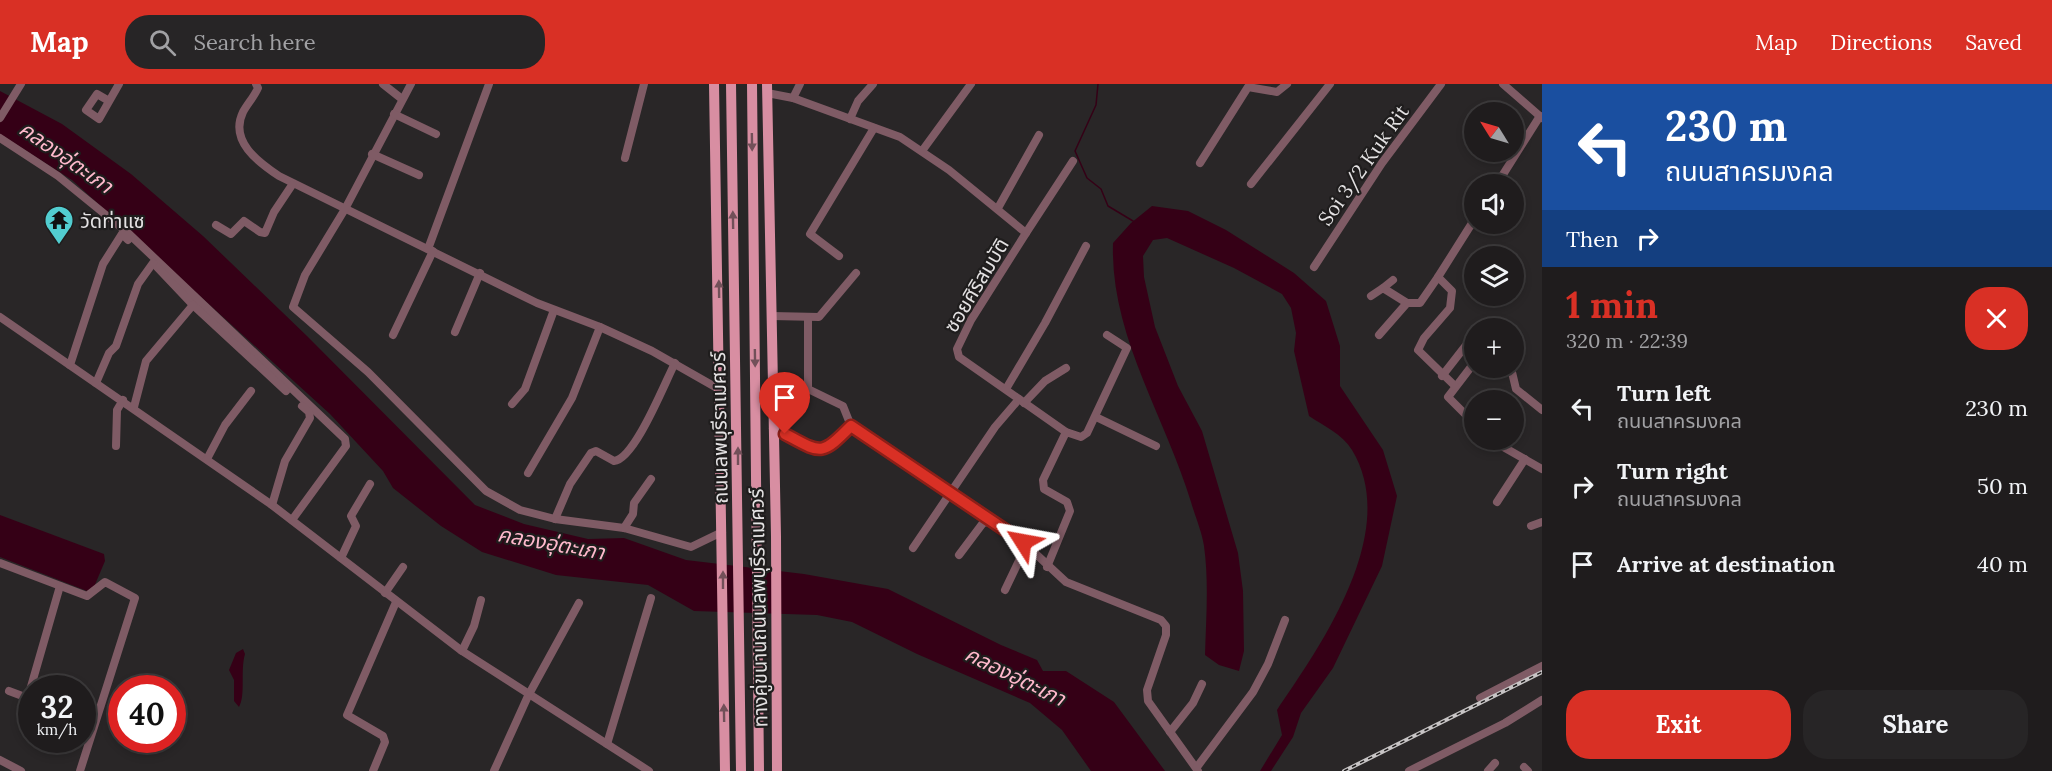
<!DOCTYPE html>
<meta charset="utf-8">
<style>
:root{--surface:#1f1c1d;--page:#272526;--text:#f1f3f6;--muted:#a1a1a4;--line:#3c3a3b;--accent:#d93025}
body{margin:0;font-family:Lora,"Noto Sans Thai",serif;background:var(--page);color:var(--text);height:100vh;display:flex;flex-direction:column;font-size:22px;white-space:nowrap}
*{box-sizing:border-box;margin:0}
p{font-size:20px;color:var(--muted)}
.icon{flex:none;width:33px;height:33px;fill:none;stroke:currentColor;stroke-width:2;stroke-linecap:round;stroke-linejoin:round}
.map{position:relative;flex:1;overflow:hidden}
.details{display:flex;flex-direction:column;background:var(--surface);width:510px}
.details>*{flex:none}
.top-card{background:#1a4fa0;color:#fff;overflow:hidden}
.needle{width:39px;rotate:307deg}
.tools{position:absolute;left:1464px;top:18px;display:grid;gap:12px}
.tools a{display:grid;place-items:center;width:60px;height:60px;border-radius:50%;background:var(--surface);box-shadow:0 3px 9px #0003,0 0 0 2px var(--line);font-size:30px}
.speed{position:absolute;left:18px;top:591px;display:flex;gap:12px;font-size:30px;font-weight:700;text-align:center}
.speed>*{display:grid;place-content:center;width:78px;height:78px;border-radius:50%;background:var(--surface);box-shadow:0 3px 9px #0003,0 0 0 2px var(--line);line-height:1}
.speed small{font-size:15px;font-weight:400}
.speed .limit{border:9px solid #d22;background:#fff;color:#111}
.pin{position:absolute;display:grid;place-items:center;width:51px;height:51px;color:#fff;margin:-62px -26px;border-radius:50% 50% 50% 0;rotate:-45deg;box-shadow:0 0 6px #0007}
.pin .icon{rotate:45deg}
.me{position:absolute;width:66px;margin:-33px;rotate:304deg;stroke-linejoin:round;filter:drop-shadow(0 0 4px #0008)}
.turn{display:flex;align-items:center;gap:21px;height:126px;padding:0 24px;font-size:27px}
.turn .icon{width:78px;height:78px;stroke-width:2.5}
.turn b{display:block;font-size:42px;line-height:51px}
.then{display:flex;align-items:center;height:57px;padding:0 24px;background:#0003;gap:12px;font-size:22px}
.round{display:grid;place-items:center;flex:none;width:63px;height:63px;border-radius:24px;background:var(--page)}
.overview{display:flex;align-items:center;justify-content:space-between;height:102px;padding:0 24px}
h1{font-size:36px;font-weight:800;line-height:45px;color:var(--accent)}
.primary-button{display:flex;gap:12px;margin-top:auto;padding:12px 24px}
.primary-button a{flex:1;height:69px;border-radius:24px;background:var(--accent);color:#fff;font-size:24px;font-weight:800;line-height:69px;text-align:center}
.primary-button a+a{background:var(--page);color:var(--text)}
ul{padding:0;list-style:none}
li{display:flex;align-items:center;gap:18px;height:78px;padding:0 24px}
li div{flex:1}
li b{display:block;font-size:22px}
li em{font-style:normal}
header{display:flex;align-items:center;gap:36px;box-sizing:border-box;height:84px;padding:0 30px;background:var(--accent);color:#fff}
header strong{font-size:28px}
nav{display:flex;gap:33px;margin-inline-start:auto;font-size:21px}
.search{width:420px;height:54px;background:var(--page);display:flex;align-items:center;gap:15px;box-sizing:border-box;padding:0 21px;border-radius:24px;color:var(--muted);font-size:22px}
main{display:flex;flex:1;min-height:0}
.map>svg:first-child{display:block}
</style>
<header>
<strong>Map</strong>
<div class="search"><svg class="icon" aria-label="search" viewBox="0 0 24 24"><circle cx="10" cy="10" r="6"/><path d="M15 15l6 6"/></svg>Search here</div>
<nav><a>Map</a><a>Directions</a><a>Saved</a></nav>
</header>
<main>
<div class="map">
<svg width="1542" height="687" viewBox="0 0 1542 687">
<rect width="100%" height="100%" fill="#292627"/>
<g fill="#350016">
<path d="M0,7L62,40L131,90L203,152L307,252L475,421L524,440L588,455L624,454L686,476L804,490L888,505L1001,561L1037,576L1043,587H1066L1114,618L1165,687H1091L1062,646L1030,619L917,570L852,538L817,531L694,527L648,501L556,491L482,468L441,442L393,404L383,387L330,330L72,96L0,50Z"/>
<path d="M1152,122L1188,127L1226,146L1294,189L1326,217L1340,262V302L1383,366L1397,412L1382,482L1333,584L1301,629L1293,653L1271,687H1260L1282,651L1277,626C1322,560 1401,447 1352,366C1342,350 1324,342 1309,332L1294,267L1296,249L1291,224L1282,210L1234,184L1167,154L1153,156L1143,172L1144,193L1155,243L1178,302L1202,347L1238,469L1243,507L1244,567L1239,587L1219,581L1205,571C1206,535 1209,498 1204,462C1202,448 1195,432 1191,418C1165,332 1110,251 1113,159L1131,139Z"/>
<path d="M0,431L104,470L105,477L94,503L87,507L0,473Z"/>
<path d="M243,565L245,570C240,587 246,611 239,623L234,617V596L229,586L236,569Z"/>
</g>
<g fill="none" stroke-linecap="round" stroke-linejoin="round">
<path stroke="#350016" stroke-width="1.5" d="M1098,0L1096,21L1075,67L1087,94L1101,105L1108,122L1133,137"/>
<g stroke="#7f5b65" stroke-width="8">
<path d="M256,0L258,4C254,13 248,19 243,28C229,57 258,78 279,92L537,219L600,243L652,267L717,304"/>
<path d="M383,0L402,15"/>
<path d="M411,0L345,125L305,191L293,223L368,288L486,407L520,426L555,435L624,444L691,463L722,448"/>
<path d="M1503,0L1542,34"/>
<path d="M767,9L793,14L900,53L949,86L1026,149L971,236L957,265L959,273L1019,315L995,343L913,464"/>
<path d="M793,14L800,0"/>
<path d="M109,17L97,10L86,26L99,35L119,0"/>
<path d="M394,30L436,50"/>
<path d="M0,34L21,0"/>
<path d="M850,35L858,17L873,0"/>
<path d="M0,54L58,92L128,149L345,355L346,362L292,436"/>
<path d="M922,67L971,0"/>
<path d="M372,70L419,91"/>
<path d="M625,74L644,0"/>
<path d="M1200,79L1248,3L1277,8L1287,0"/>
<path d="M1251,100L1330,0"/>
<path d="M1497,100L1540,32"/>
<path d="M998,124L1039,51"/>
<path d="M216,141L231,150L244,137L260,148L265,149L274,128L292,101"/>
<path d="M1026,149L1073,77"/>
<path d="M428,165L489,0"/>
<path d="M839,172L810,150L874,44"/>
<path d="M157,183L193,221L286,307"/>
<path d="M1314,183L1382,79L1441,0"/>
<path d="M1383,204L1393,196"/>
<path d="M1371,212L1383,204L1407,219"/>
<path d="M772,232L819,233L856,189"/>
<path d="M0,233L272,421L462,567L649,687"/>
<path d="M808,233V305L843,322L851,342"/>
<path d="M1481,244V243"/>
<path d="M455,248L480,189"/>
<path d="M393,251L433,167"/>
<path d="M1379,251L1407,219H1420L1438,193"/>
<path d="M1474,279L1448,313L1474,339"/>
<path d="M70,281L103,180L122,150L128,156"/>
<path d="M1511,284L1516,305L1542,326"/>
<path d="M1442,292L1474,251"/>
<path d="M96,299L109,269L116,262L138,200L153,179"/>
<path d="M1455,302L1418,266L1424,254L1450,224L1452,207L1438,193L1474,136"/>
<path d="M1006,305L1045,239L1086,162"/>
<path d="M1019,315L1066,348L1081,353L1087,349L1127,264L1107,251"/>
<path d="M1024,319L1045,297L1066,284"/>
<path d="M512,320L525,305L554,226"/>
<path d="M134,323L146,277L193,221"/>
<path d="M1096,333L1156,362"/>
<path d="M773,344L816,366L830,363L851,342L1023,458L1066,498L1161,536L1166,542V551L1147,606L1148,617L1198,687"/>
<path d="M1491,356L1542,385"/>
<path d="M116,362L117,326L123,316"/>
<path d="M207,375L225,341L251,307"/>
<path d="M528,389L572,314L600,243"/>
<path d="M1497,418L1525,375"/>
<path d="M272,421L285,377L310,334L309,328L302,322"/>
<path d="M555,435L570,400L591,369L596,367L614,377C635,375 665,298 675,279"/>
<path d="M1531,442L1542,438"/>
<path d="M624,444L633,430L634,419L651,395"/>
<path d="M959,471L983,439L991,437"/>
<path d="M341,474L356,442L351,432L370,400"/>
<path d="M0,479L87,512L105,498L135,514L80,687"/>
<path d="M1047,483L1070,427L1067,418L1044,405L1043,396L1066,348"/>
<path d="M1005,506L1026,462"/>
<path d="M385,509L403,483"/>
<path d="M462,567L474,542L481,516"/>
<path d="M9,607L25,613L30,606L60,502"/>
<path d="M1480,614L1542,582"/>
<path d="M1170,648L1193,619L1202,600"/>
<path d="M607,660L651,514"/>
<path d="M0,676L21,687"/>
<path d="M1197,683L1253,608L1268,580L1285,536"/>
<path d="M1524,683L1528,687"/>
<path d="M373,687L385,658L383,652L347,631L396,518"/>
<path d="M494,687L528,612L579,519"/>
<path d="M1409,687L1505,639L1542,616"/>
<path d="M1488,687L1495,679"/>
</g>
<g stroke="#d88ea2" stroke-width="10">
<path d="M714,0L725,687"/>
<path d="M731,0L741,687"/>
<path d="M752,0L759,687"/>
<path d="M767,0L776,452L777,687"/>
</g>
<g stroke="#c7c4c5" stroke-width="4">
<path id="rail" d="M1344,687L1542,588"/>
</g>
<use href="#rail" stroke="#1f1d1d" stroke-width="1.5" stroke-dasharray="4.5" stroke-linecap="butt"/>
</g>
<defs><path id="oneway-solid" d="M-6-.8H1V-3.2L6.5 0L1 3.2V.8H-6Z" transform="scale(1.5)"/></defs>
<g fill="#725059">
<use href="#oneway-solid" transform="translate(752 58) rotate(89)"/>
<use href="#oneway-solid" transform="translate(733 136) rotate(-91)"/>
<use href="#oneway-solid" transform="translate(719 205) rotate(-91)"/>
<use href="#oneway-solid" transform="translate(755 274) rotate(89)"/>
<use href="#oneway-solid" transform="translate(738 372) rotate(-90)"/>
<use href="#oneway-solid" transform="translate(723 496) rotate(-90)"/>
<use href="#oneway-solid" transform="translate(724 629) rotate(-91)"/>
</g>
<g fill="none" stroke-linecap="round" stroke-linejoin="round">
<g stroke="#8d1f18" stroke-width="15">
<path id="route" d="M785,350C822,370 821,372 851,342L1023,458"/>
</g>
<use href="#route" stroke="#d93025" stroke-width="10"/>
</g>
<defs>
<g id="temple-pin" transform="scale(1.5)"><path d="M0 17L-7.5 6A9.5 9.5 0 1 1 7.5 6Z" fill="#52cdd0" stroke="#1f1d1d"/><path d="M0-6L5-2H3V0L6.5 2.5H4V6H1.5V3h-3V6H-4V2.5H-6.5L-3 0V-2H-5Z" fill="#111"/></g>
</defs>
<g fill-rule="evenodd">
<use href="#temple-pin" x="59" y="136"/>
</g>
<g text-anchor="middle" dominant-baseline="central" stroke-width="4.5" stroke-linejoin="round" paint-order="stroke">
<g font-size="20" fill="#e4e2e3" stroke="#1f1d1d">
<text transform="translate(1363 81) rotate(-55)">Soi 3/2 Kuk Rit</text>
<text transform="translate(976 201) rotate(-59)">ซอยศิริสมบัติ</text>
<text transform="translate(719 344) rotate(-91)">ถนนลพบุรีราเมศวร์</text>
<text transform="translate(758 524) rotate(-91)">ทางคู่ขนานถนนลพบุรีราเมศวร์</text>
</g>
<g font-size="20" fill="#e4e2e3" stroke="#1f1d1d" text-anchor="start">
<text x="80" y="136">วัดท่าแซ</text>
</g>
<g font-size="21" font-style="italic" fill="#ffb9cc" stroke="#1f1d1d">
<text transform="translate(66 73) rotate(35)">คลองอุ่ตะเภา</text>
<text transform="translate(551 459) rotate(10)">คลองอุ่ตะเภา</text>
<text transform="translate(1015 592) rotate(26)">คลองอุ่ตะเภา</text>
</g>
</g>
</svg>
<div class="tools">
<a><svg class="needle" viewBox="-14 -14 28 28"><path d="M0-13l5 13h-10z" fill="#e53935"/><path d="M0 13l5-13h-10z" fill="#a1a1a4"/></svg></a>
<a><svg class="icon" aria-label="sound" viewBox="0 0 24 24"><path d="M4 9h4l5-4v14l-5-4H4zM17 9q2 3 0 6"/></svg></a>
<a><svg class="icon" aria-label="layers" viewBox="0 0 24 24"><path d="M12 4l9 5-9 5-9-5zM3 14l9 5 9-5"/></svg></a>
<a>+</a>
<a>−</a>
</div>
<div class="speed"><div>32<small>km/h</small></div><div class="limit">40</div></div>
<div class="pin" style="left:785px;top:350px;background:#d93025"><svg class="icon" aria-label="arrive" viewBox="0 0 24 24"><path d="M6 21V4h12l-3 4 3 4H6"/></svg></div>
<svg class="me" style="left:1023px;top:458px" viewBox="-20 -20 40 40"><path d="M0-17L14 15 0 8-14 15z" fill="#d93025" stroke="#fff" stroke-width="4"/></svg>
</div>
<section class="details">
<div class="top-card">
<div class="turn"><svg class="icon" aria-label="left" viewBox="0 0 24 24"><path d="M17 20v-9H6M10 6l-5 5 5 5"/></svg><div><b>230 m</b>ถนนสาครมงคล</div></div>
<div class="then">Then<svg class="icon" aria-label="right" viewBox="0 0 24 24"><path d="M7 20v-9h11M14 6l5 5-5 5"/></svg></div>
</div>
<div class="overview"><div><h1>1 min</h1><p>320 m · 22:39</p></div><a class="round" style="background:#d93025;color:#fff"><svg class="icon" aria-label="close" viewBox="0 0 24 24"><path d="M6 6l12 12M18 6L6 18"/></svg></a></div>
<ul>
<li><svg class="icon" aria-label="left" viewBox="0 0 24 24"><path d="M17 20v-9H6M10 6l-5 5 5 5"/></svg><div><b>Turn left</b><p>ถนนสาครมงคล</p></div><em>230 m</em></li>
<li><svg class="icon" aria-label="right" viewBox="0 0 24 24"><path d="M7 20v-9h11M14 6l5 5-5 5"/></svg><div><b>Turn right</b><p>ถนนสาครมงคล</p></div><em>50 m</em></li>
<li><svg class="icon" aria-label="arrive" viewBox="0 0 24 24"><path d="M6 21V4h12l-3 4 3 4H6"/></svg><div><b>Arrive at destination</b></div><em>40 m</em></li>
</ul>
<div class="primary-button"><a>Exit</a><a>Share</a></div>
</section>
</main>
